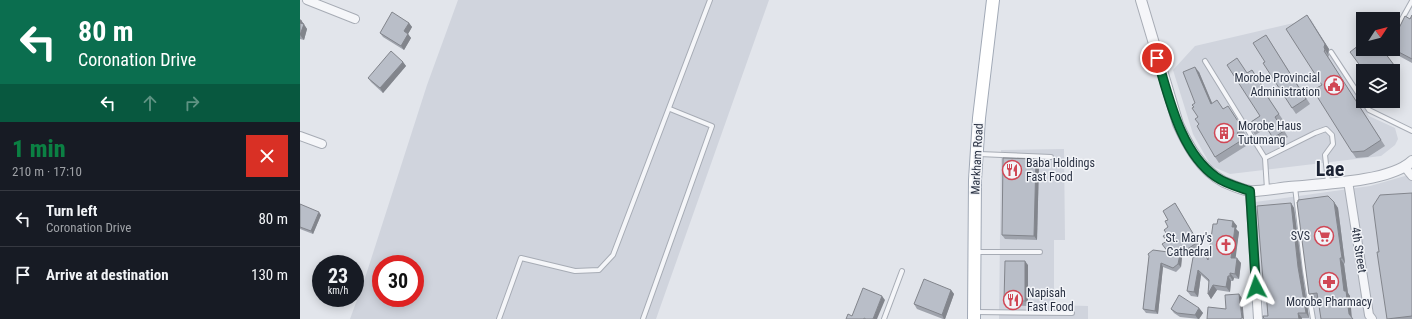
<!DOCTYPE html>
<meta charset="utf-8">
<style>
:root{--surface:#171b24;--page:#20242c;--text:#f1f3f6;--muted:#9ea1a6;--line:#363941;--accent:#0b8043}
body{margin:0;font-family:"Roboto Condensed",sans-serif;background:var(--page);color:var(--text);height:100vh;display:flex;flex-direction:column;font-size:15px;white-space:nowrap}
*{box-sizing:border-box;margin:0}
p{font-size:13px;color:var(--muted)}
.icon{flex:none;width:22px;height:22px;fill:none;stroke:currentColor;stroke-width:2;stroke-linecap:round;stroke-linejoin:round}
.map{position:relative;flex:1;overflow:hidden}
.side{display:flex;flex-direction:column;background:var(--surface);width:300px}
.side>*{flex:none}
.banner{background:#0b6e4f;color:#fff;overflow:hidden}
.needle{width:26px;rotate:54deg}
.buttons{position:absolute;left:1056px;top:12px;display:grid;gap:8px}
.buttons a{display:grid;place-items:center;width:44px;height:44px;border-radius:0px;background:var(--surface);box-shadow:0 2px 10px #0003;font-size:20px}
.speed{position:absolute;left:12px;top:255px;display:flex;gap:8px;font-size:20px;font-weight:700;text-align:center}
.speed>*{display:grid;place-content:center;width:52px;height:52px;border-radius:50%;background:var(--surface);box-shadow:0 2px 10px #0003;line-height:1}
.speed small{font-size:10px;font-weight:400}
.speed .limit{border:6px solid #d22;background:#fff;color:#111}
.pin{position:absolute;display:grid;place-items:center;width:34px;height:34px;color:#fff;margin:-17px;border:2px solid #fff;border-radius:50%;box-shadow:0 1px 4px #0007}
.me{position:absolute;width:44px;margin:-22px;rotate:356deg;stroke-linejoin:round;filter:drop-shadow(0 0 3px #0008)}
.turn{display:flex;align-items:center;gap:14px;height:84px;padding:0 12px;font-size:18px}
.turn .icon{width:52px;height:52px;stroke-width:2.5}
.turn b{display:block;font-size:28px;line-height:34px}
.lanes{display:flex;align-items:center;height:38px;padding:0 12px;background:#0003;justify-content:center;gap:20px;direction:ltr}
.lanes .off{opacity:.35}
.round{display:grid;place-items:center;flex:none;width:42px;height:42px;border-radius:0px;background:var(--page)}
.head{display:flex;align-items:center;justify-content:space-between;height:68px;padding:0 12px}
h1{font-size:24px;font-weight:800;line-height:30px;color:var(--accent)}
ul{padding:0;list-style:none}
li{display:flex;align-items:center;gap:12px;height:56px;padding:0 12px;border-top:1px solid var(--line)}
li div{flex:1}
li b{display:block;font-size:15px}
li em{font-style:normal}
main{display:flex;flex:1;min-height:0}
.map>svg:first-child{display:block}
</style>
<main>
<section class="side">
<div class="banner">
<div class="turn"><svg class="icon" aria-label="left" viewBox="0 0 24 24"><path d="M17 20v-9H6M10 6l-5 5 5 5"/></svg><div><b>80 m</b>Coronation Drive</div></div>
<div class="lanes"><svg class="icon" aria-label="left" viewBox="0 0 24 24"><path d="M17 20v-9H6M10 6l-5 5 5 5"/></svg><svg class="icon off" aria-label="ahead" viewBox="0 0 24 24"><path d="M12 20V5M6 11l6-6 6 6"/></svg><svg class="icon off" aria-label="right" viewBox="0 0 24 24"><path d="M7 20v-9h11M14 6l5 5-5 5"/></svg></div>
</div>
<div class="head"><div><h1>1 min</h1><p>210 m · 17:10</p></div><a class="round" style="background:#d93025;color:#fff"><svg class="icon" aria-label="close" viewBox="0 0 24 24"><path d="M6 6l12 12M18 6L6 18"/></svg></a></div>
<ul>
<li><svg class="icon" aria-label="left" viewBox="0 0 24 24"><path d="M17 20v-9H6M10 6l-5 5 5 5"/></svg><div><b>Turn left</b><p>Coronation Drive</p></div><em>80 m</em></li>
<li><svg class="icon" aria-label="arrive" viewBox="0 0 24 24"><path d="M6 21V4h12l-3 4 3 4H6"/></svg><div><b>Arrive at destination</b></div><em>130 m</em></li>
</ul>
</section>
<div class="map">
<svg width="1112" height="319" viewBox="0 0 1112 319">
<rect width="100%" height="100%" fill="#e2e5eb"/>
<g fill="#d0d4dd" fill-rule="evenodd">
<path d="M158,0H469L356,319H50L65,278L127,85ZM81,264H115V298H81Z"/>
<path d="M1011,19L1069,116L1095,128L1098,139L1095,145L1081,156L930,174L911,166L893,134L873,70L895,46Z"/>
<path d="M764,149L765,240H754V305L788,306V319H699L701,150Z"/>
<path d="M1112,174V319H964L955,202L1070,186Z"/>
</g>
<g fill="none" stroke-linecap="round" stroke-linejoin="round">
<g stroke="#a7acb5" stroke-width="6">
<g id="service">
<path d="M1093,35L1112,1"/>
<path d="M1031,52L1069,110L1112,131"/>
<path d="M905,61L965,158"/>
<path d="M679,154L751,157"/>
<path d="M995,187L1005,271L1013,319"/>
<path d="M967,189L965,158L1015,133L1026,129L1032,135L1033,144L1025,155L1028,182"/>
<path d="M675,252H740"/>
<path d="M675,312L772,313"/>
<path d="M199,319L221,258L275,271L299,270L313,255L410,0"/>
<path d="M343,319L412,126L370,109"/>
<path d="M584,319L602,271"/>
</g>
</g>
<g stroke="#a7acb5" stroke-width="10">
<g id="minor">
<path d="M7,0L55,19"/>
<path d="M0,136L22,144"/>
<path d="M1104,166L1112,176"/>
<path d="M1048,181L1069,315L1072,319"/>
<path d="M950,191L958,319"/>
</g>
</g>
<g stroke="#a7acb5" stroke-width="12">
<path id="tertiary" d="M841,0L878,124C888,146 901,170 924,182C931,185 942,190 950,191C958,192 979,188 989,187C1020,184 1090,182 1112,161"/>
</g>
<g stroke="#a1a9b6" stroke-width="14">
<path id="primary" d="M674,319L675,180L679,118L693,0"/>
</g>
<use href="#service" stroke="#f5f6f9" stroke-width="4"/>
<use href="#minor" stroke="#f5f6f9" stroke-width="8"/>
<use href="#tertiary" stroke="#f5f6f9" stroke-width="10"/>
<use href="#primary" stroke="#fff" stroke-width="12"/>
</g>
<g fill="#9fa3ac">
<path d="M1007,15L1029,49L1028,53L1029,56L1028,57L1085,146L1068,157L1056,158L1052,152L1022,85Z"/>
<path d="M1112,15V63L1090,51L1089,49H1093L1098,30L1110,19Z"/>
<path d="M0,20H1L7,29L4,40L0,39Z"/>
<path d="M109,23L112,27L108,34L111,38L104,50L83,37L80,33Z"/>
<path d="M966,35L1010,104L996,114L992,108L965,62Z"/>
<path d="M1082,49L1098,70L1093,74V71H1064Z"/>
<path d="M103,62L106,66L83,93L71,82L68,78Z"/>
<path d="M952,70L970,98L969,99L983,120L979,122L988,137L977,143L967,128L955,135L948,124L960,116L947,73Z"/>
<path d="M899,72L912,103L923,109L932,112L946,135L941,138L946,146L919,163L915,157L899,124L898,117L894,107L895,103Z"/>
<path d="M739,163L737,240L705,239L702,235Z"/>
<path d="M1112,193V319H1087L1079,252Z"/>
<path d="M998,202H1034L1038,208L1045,263L1044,264L1048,293L1050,296L1013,299L1009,294Z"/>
<path d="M875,203L900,246L882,257L881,267L876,272L863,267L858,314L846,313L843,309L849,256L868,252L867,241L868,227V220Z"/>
<path d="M991,203L994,208L1002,271L1009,318H1002V319H964L968,316L966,294L964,292Z"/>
<path d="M0,204L21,215L13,234L0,229Z"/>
<path d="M933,221L937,226L936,229L939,232L935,258L941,263L939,279L934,278L933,281H931L930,292L917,290L911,299L908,294L909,282L901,275L898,297L891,296L887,291L894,252L909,259L917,224Z"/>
<path d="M728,265V306L707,305L704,301Z"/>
<path d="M651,290L654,294L645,319H643L617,309L614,304Z"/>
<path d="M899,308L903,313L899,319L880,317L874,313L871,309Z"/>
</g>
<g fill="#82858c">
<path d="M1007,15L1029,49L1028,53L1029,56L1025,50Z"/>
<path d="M1,20L7,29L4,40L0,35V23Z"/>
<path d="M109,23L112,27L108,34L111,38L104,50L101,46L104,31Z"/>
<path d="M103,62L106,66L83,93L80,88Z"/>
<path d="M895,67L899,72L915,110L911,104Z"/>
<path d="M736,159L739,163L737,240L734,236Z"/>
<path d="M1034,202L1038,208L1045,263L1042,258Z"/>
<path d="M991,203L994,208L1002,271L1009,318L1006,313L998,267Z"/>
<path d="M19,212L21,215L13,234L11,231Z"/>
<path d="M933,221L937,226L936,229L939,232L935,263L931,258L932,227Z"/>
<path d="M880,254L882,257L881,267L878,264Z"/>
<path d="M937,258L941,263L939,279L935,274Z"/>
<path d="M1040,258L1044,264L1048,293L1050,296L1052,319L1049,314L1044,291Z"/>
<path d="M725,261L728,265V306L725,301Z"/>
<path d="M861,263L863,267L858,314L855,311Z"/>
<path d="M898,270L901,275L898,297L894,292Z"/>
<path d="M930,273L934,278L933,281L930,276Z"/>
<path d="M928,276L931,281L930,292L926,287Z"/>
<path d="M913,285L917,290L911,299L908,294Z"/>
<path d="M651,290L654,294L645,319H644L642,315Z"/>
<path d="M939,294L942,298L944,319H943L942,318Z"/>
<path d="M582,296L585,300L577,319H573Z"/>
<path d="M899,308L903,313L899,319H898L895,315Z"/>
<path d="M998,313L1002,318V319H999Z"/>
</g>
<g fill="#b9bec8" stroke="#82858c">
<path d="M92,12L109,23L104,31L108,34L101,46L80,33Z"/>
<path d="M1007,15L1025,44L1024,47L1025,50L1024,51L1081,140L1064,151L1052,152L1013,90L1022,85L986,29Z"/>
<path d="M1112,15V59L1093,49V32L1095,29L1098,30L1105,16L1110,19Z"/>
<path d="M0,20H1L0,23L4,24L0,35Z"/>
<path d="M966,35L1006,99L992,108L963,63L965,62L953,43Z"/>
<path d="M1063,42V49H1082L1094,65L1086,71H1064L1050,52Z"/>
<path d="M91,51L103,62L80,88L68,78Z"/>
<path d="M937,58L947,73L952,70L966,92L965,93L979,114L975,117L984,131L973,138L963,122L951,129L948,124L960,116L927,65Z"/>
<path d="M895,67L911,104L917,100L923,109L928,106L943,129L937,133L942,140L915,157L897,126L899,124L895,119L898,117L892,108L894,107L892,105L895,103L883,72Z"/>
<path d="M703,158L736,159L734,236L702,235Z"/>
<path d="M1112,193V316L1087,319L1077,252H1079L1073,206L1080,195Z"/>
<path d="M1028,196L1034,202L1042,258H1040L1044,291H1046L1049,314L1053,319H1021L1017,293L1009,294L997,202H998V200Z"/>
<path d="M875,203L898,242L880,254L878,264L873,268L861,263L855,311L843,309L849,256L848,254L853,250L868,252L862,244L867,241L863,236L867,234L864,230L868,227L865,221L868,220L863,211Z"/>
<path d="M991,203L998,267L1006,313H998L999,319H964L963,316H968L966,292H964L957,206Z"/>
<path d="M0,204L19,212L11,231L0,227Z"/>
<path d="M918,219L933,221L932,227H935L931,258H937L935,274L930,273V276H928L926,287L913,285L908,294L909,280L898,270L894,292L887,291L894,252L904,253L908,260L913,224H917Z"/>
<path d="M705,261H725V301H704Z"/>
<path d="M624,279L651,290L642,315L614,304Z"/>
<path d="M563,288L582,296L573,319H566L564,318V319H546L548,314L552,316Z"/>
<path d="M939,294L942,318L940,319H907L908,307L926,309L925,295Z"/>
<path d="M879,295L899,308L895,315L877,313L871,309Z"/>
</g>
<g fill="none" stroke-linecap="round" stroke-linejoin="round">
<g stroke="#07532c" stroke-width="10">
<path id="route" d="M857,58C869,97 880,152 916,177C926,184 938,187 950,191L956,287"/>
</g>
<use href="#route" stroke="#0b8043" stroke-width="7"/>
</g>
<defs>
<g id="civic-ring" transform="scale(1)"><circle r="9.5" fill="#f2f4f8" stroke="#d04755" stroke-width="1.5"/><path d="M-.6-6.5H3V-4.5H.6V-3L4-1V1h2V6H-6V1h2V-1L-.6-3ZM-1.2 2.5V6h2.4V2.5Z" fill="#d04755"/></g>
<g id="building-ring" transform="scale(1)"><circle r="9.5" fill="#f2f4f8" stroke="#d04755" stroke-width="1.5"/><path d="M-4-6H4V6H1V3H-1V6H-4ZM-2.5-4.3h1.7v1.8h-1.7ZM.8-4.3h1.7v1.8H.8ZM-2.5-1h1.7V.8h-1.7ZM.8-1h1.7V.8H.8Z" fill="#d04755"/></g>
<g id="restaurant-ring" transform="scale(1)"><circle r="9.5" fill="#f2f4f8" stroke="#d04755" stroke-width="1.5"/><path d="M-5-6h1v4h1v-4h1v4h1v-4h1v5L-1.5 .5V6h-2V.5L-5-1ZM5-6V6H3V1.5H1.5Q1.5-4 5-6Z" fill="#d04755"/></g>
<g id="supermarket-ring" transform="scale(1)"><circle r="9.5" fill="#f2f4f8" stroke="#d04755" stroke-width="1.5"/><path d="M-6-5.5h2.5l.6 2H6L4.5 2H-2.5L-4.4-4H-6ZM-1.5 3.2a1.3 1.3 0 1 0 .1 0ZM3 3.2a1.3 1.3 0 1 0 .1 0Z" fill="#d04755"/></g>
<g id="church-ring" transform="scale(1)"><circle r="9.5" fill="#f2f4f8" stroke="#d04755" stroke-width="1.5"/><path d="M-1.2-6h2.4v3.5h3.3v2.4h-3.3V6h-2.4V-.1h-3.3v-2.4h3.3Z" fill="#d04755"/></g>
<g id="pharmacy-ring" transform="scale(1)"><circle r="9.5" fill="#f2f4f8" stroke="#d04755" stroke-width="1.5"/><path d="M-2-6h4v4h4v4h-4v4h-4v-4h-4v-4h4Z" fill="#d04755"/></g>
</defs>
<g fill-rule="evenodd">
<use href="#civic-ring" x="1034" y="85"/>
<use href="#building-ring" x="924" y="133"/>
<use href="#restaurant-ring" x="712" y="170"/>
<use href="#supermarket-ring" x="1024" y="236"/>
<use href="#church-ring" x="926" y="245"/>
<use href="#pharmacy-ring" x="1029" y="282"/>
<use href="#restaurant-ring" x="713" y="300"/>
</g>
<g text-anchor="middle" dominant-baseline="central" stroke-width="3" stroke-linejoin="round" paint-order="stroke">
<g font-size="12" fill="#2a3243" stroke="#f2f4f8" text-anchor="end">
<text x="1020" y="78">Morobe Provincial<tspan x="1020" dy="14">Administration</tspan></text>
<text x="938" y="126" text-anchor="start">Morobe Haus<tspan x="938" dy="14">Tutumang</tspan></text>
<text x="726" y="163" text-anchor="start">Baba Holdings<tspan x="726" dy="14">Fast Food</tspan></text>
<text x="1010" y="236">SVS</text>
<text x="912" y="238">St. Mary's<tspan x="912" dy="14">Cathedral</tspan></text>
<text x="727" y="293" text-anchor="start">Napisah<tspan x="727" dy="14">Fast Food</tspan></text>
<text x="1029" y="302" text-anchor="middle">Morobe Pharmacy</text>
</g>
<g font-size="12" fill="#2a3243" stroke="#f2f4f8">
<text transform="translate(677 159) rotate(-87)">Markham Road</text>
<text transform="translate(1059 250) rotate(81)">4th Street</text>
</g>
<g font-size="20" font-weight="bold" fill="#1c2334" stroke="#f2f4f8">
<text x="1030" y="169">Lae</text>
</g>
</g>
</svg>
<div class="buttons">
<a><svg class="needle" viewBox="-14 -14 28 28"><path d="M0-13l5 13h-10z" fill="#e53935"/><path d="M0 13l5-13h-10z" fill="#9ea1a6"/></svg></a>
<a><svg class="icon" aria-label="layers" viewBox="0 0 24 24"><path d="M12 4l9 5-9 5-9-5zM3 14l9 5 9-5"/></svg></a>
</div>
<div class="speed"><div>23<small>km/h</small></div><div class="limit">30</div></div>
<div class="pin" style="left:857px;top:58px;background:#d93025"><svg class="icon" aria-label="arrive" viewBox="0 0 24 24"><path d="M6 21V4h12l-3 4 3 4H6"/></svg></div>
<svg class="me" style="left:956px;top:287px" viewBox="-20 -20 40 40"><path d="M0-17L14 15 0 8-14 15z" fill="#0b8043" stroke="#fff" stroke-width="4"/></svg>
</div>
</main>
